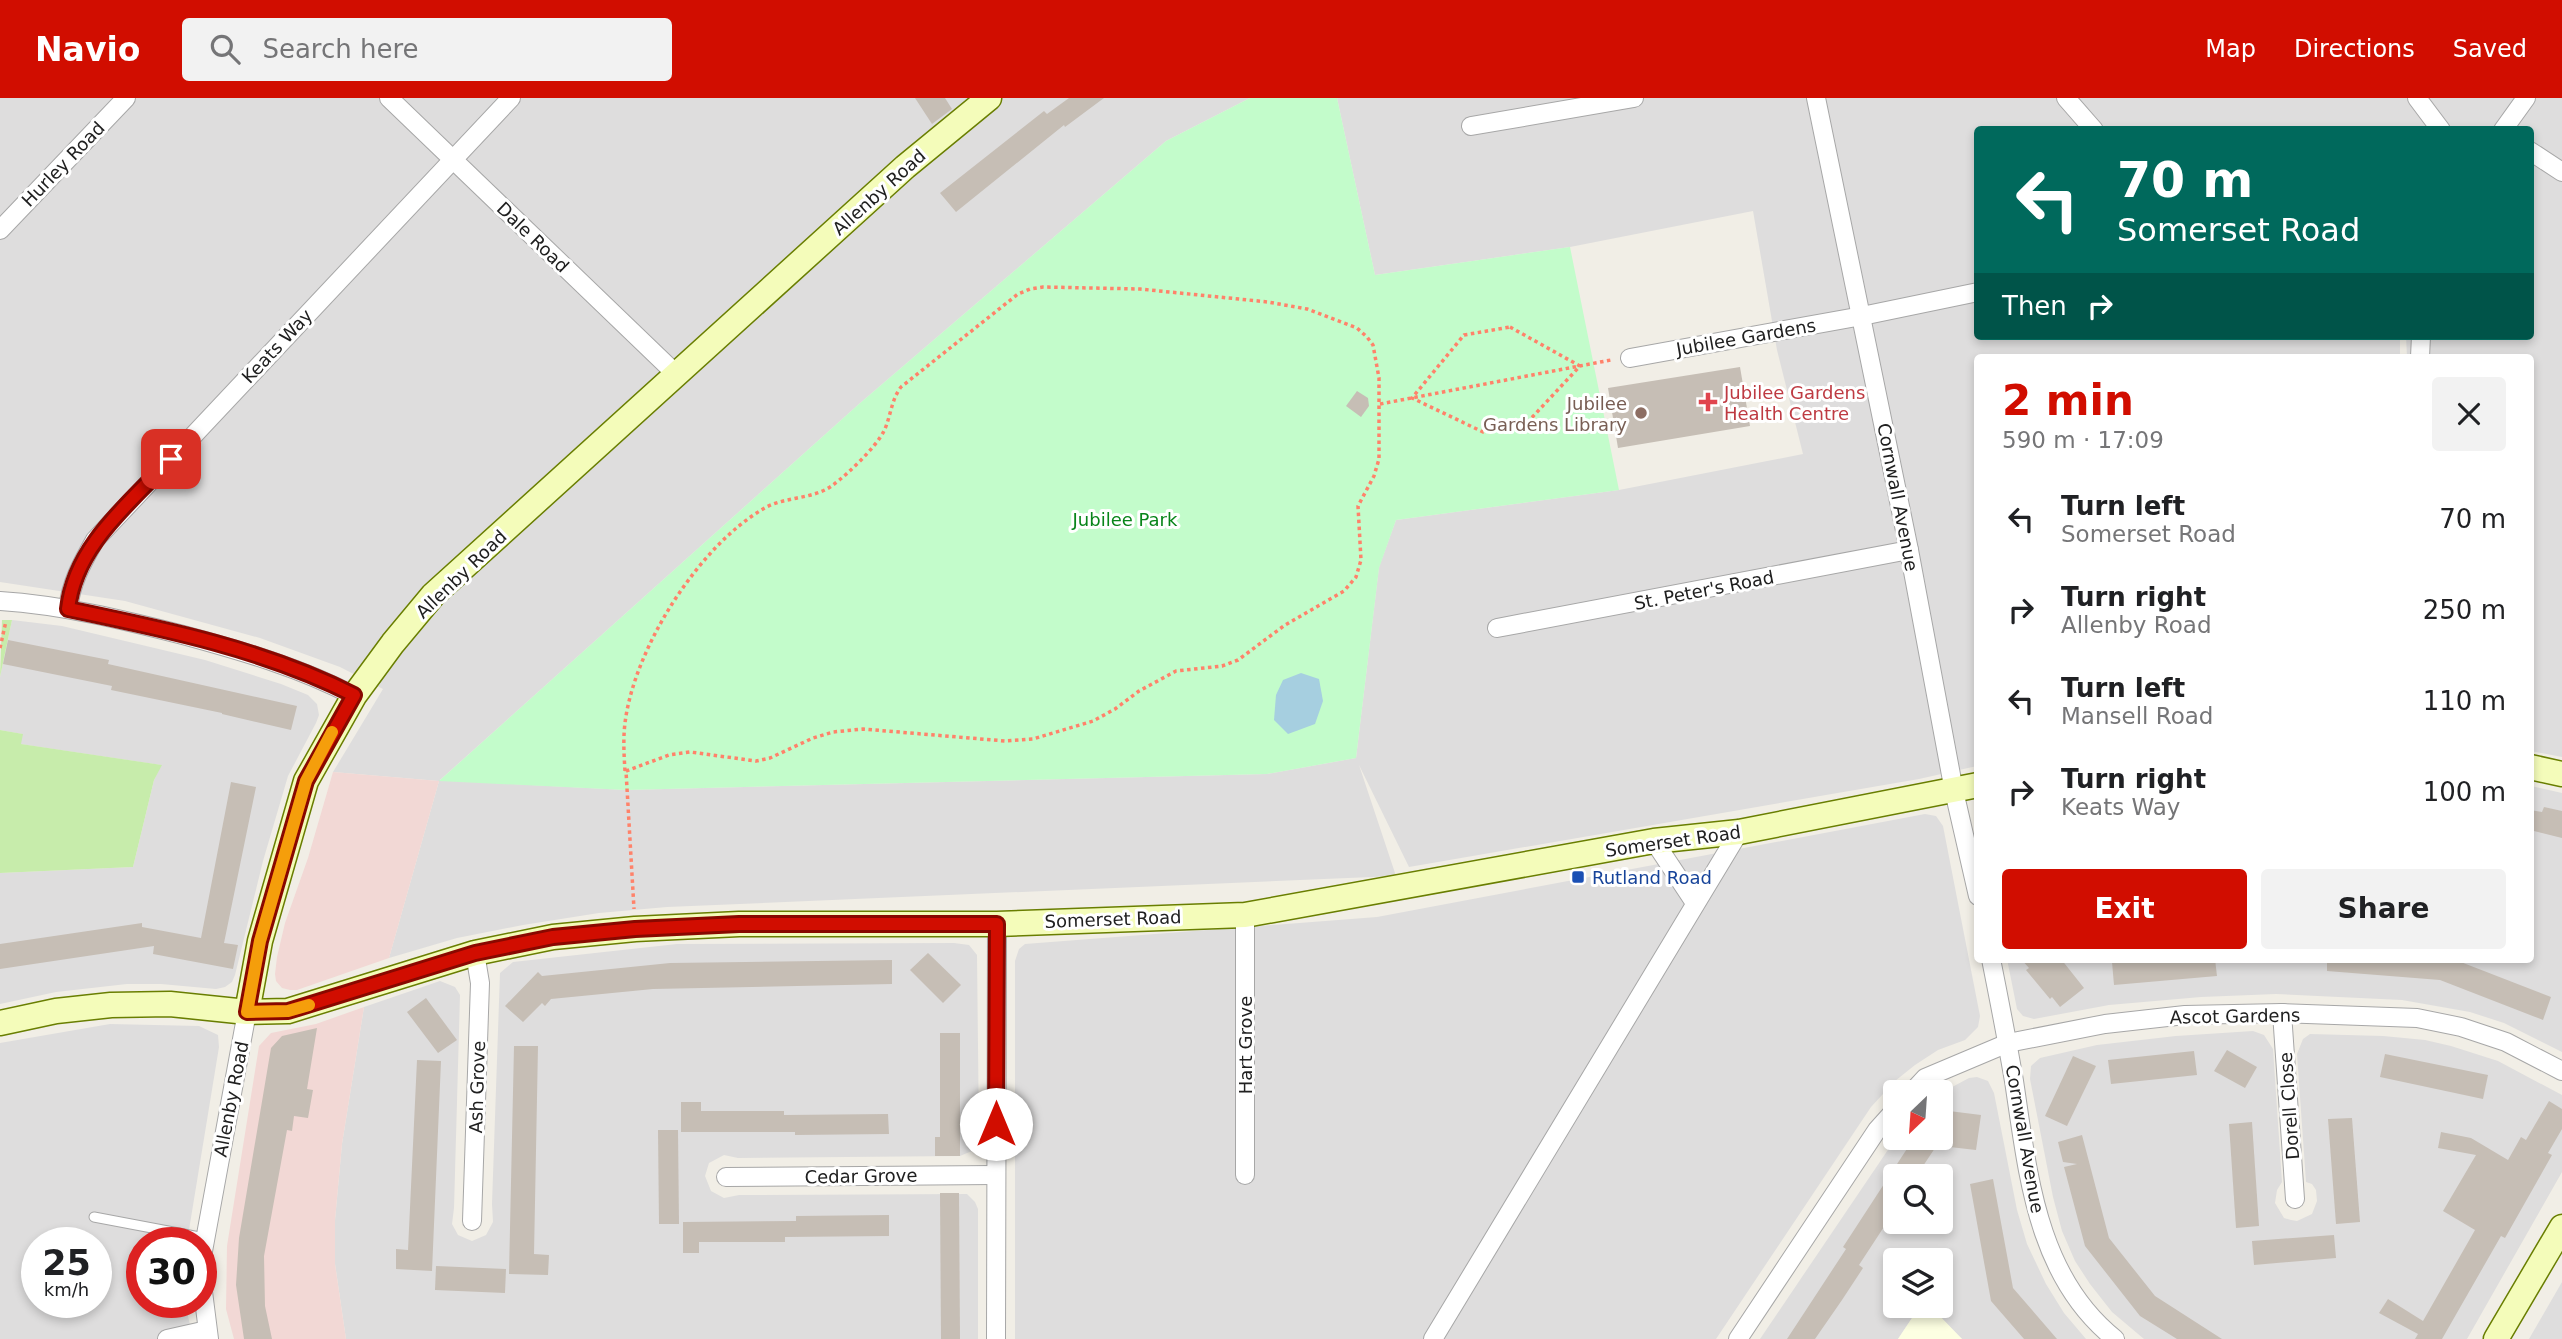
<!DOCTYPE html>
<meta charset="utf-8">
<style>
:root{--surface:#fff;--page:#f2f2f2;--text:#202124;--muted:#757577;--accent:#d10d00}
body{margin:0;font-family:"DejaVu Sans",sans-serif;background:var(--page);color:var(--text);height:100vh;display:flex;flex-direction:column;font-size:26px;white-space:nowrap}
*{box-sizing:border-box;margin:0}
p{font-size:23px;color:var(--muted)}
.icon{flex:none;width:38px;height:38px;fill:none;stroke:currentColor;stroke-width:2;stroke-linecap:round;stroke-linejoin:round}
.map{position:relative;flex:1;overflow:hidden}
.side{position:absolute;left:1974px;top:256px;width:560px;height:609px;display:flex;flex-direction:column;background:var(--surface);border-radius:7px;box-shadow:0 4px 10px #0003}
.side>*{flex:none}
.banner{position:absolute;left:1974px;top:28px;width:560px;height:214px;border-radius:7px;box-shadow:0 4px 10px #0003;background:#00695c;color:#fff;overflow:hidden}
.needle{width:46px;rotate:205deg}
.controls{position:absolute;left:1883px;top:982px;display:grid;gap:14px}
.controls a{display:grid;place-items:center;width:70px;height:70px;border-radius:7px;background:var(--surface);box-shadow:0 4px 10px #0003;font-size:35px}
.speed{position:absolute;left:21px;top:1129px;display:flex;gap:14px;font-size:35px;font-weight:700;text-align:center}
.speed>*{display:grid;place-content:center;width:91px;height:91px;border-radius:50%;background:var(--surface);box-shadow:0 4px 10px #0003;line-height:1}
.speed small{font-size:18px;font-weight:400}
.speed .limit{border:10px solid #d22;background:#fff;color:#111}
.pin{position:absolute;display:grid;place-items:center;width:60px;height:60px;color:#fff;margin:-30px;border-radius:14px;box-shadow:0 4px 10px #0006}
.me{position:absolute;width:77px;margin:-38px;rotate:0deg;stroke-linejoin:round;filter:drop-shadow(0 0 5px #0008)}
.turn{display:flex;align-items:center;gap:24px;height:147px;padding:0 28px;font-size:32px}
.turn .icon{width:91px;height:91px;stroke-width:2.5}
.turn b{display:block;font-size:49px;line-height:60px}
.then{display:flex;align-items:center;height:66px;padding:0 28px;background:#0003;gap:14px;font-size:26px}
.round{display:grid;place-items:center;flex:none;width:74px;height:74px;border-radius:7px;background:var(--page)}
.head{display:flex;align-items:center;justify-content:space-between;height:119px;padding:0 28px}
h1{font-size:42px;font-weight:700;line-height:52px;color:var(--accent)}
.primary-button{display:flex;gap:14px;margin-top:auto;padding:14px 28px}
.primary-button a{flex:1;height:80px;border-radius:7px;background:var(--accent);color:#fff;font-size:28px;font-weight:700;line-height:80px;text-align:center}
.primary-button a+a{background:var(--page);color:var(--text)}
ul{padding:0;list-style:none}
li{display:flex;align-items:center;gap:21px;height:91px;padding:0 28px}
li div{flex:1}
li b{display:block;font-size:26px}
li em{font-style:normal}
header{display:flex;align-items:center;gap:42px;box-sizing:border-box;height:98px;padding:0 35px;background:var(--accent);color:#fff}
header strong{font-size:33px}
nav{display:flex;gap:38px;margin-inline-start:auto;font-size:24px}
.search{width:490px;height:63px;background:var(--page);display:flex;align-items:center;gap:18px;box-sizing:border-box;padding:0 24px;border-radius:7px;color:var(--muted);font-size:26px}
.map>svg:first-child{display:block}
</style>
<header>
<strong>Navio</strong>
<div class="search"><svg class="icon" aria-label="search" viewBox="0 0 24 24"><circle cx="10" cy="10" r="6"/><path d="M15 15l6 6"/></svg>Search here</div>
<nav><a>Map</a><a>Directions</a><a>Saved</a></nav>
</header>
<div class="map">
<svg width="2562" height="1241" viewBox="0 0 2562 1241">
<rect width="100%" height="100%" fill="#f1eee6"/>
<g fill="#dedddd" fill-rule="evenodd">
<path d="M0,0H1250L1166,43L859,306L440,682L626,692L1267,676L1356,660L1379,469L1396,422L1619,392L1803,356L1777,252L1753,113L1570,149L1375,177L1337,0H2562V659L2531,653L2530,259H2407L2406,238H2530V32H1978V238H2400V259H1978L1977,668L1919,681L1409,769L1359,667L1396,778L667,809L599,815L523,827L457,840L389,860L439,683L333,674L383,591L340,569L260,540L125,503L0,484Z"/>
<path d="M12,522L62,528L205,562L281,586L308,597L317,606L319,617L316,625L288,678L263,763L235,877L232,884L225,889L216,891L161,886H127L56,894L0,906V775L133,769L154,682L161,667L20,646L22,636L0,632V579Z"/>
<path d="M2531,688L2562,695V954L2504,925L2470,914L2402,902L2276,896L2201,899L2109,907L2034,921L2023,918L2017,911L2007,861H2530Z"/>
<path d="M1925,716L1936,718L1943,728L1980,918L1978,929L1965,942L1938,952L1915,967L1895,983L1871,1009L1716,1241H1015V863L1019,851L1025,846L1377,819Z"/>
<path d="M954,845L969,847L977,857L979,1039L972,1053L960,1058L738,1060L724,1057L709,1065L705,1078L711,1093L724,1100L739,1097L967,1096L975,1104L978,1111V1241H346L335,1166V1122L342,1046L364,909L440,883L455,889L460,897L454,1110L452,1126L458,1137L472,1143L486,1137L493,1124L492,1106L500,875L513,864L677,846Z"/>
<path d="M110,926L199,928L218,937L219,949L187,1144H142V1204H185L193,1241H0V945ZM37,1144H96V1204H37Z"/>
<path d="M2253,933L2264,937L2273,951L2282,1084L2277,1092L2275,1105L2284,1120L2291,1122L2297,1123L2312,1116L2317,1103L2316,1092L2312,1086L2306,1084L2297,956L2303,941L2310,936L2383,938L2425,942L2451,948L2498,963L2562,997V1074L2467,1241H2144L2112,1214L2090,1186L2075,1163L2062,1133L2053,1099L2030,981L2031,968L2040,960L2097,947L2176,938Z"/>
<path d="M1977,979L1988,983L1994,995L2017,1112L2027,1146L2046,1186L2064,1215L2086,1241H1962L1930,1208H1941V1162H1895V1208H1920L1898,1241H1760L1896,1040H1941V995L1969,980ZM1895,1078H1941V1124H1895Z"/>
<path d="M2562,1184V1241H2529Z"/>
</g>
<g fill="#f2d8d5">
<path d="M333,674L439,683L389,860L297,892H290L282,890L276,883L275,876L277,859L285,825L308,760Z"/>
<path d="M364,909L342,1046L335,1122V1166L346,1241H234L226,1211L227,1148L259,948L271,935L316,926Z"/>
</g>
<path fill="#fdffe2" d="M1920,1208H1930L1962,1241H1898Z"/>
<g fill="#c7ecab">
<path d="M2,522H12L0,579Z"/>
<path d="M0,632L23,636L21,646L162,667L154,682L133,769L0,775Z"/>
</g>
<path fill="#c3fccb" d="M1250,0H1337L1375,177L1570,149L1619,392L1396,422L1379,470L1356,660L1267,676L626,692L439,683L859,306L1166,43Z"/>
<path fill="#a6cfe0" d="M1301,575L1319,581L1323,603L1315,626L1288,636L1274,622L1276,597L1283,582Z"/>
<g fill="#c6beb5">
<path d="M915,0H945L952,11L932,26Z"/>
<path d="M1069,0H1104L1065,29L1064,27L956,114L940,95L1044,13L1047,16Z"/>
<path d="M1740,269L1750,328L1618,350L1608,290Z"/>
<path d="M1357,293L1368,300L1369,308L1361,319L1346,308Z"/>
<path d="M8,542L109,562L108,566L297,608L291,632L222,616V615L111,592L112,588L3,566Z"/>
<path d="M231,684L256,689L224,845L238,847L233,871L153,856L154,848L0,871V846L142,825V829L201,840Z"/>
<path d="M2544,709L2562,713V740L2530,732V712L2542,714Z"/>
<path d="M928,855L961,887L943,905L910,872Z"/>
<path d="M2021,861H2061L2084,890L2060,909L2052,899L2050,901L2026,872L2029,870Z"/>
<path d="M2146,861H2215L2217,878L2114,887L2112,864Z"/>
<path d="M2327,861H2453L2551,899L2543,922L2440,882L2327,873Z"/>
<path d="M892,862V886L653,891L551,901L545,908L542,905L523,924L505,908L538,874L542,878L670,865Z"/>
<path d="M426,900L457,942L438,955L407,914Z"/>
<path d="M317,930L307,991L313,992L308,1020L294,1018L292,1033L287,1032L264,1158L265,1208L272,1241H244L236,1187L239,1140L271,950L282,938Z"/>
<path d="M940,935H960V1058H935V1039H940Z"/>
<path d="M514,948H538L534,1156L549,1157L548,1177L509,1176Z"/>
<path d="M2227,952L2257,969L2245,990L2214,973Z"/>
<path d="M2194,953L2197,977L2111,986L2108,962Z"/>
<path d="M2385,956L2488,977L2483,1001L2380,979Z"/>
<path d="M2073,958L2096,968L2067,1028L2045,1018Z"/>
<path d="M417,962L441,963L432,1173L396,1171V1151L408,1152Z"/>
<path d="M2549,1003L2562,1011V1031L2548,1055L2552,1057L2505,1140L2501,1138L2442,1241H2415L2418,1236L2379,1215L2388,1201L2423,1223L2475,1132L2443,1113L2476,1057L2438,1050L2441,1034L2471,1040L2508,1062L2521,1039L2526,1042Z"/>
<path d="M681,1004H701V1013H784V1017L888,1016L889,1036L795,1037V1034H681Z"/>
<path d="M1941,1012L1981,1017L1976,1052L1941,1048V1041L1923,1068L1938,1078H1895V1112L1859,1167L1863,1170L1842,1202L1815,1241H1787L1846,1151L1843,1149L1914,1040H1941Z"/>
<path d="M2352,1020L2360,1124L2336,1126L2328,1021Z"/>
<path d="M2252,1024L2259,1128L2236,1130L2229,1026Z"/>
<path d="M658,1032H678L679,1126H659Z"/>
<path d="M2082,1037L2109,1140L2155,1198L2222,1241H2177L2140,1218L2085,1148L2064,1069L2077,1066L2063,1064L2058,1044Z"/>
<path d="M1993,1081L2013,1190L2057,1241H2024L1991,1203L1970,1086Z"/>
<path d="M940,1095H959L960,1241H941Z"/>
<path d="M889,1117V1138L785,1139V1144H699V1155H683V1124L796,1123V1118Z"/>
<path d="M2334,1137L2336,1160L2254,1167L2252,1143Z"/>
<path d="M436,1168L506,1171L505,1195L435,1192Z"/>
</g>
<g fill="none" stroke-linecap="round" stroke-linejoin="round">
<g stroke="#a7a7a7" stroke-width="11">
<path id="lane" d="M94,1119L205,1140"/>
</g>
<g stroke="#a7a7a7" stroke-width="20">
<g id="street">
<path d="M389,0L677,277"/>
<path d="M1816,0L1909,452L1954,693L1978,798"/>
<path d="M2066,0L2094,32"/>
<path d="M2417,0L2441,32"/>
<path d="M1471,28L1634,0"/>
<path d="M2503,32L2526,0"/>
<path d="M2530,53L2562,74"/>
<path d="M0,132L126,0"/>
<path d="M2420,259L2421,238"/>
<path d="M1630,260L1862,218L1978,194"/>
<path d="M0,503C62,507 124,522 183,537C242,553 301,570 354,598"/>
<path d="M68,511C71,484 82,465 95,442L511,0"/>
<path d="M1497,530L1909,452"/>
<path d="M1654,743L1695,805"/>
<path d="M1245,817V1077"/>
<path d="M1991,861C1999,901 2007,942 2014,983C2028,1075 2036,1178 2115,1241"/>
<path d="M2282,915L2295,1101"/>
<path d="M1912,994L1925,980L2008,945L2105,926L2185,917L2282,915L2417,920L2461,929L2506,944L2562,973"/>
<path d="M726,1079L996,1077"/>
<path d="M472,1123L480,885L475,855"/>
<path d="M201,1164L247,914"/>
<path d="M201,1178L209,1241"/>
<path d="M167,1241L207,1232"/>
<path d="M996,1241L997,826"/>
<path d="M1433,1241L1739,734"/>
<path d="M1738,1241L1877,1032L1895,1012"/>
</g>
</g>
<g stroke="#697e01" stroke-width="27">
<g id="secondary">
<path d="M2530,669L2562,676"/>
<path d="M247,914L260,843L306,683L354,598L393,545L433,497L905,69L989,0"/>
<path d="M0,925L56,913L111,907L170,906L247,914L288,913L475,855L553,839L635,831L739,826H997L1245,817L1654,743L1739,734L1978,687"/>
<path d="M2496,1241L2562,1129"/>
</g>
</g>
<g stroke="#ff826a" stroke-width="3.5" stroke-dasharray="3.5 3.5" stroke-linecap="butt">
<path d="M1510,229L1580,268L1524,328L1483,334L1412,300L1464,237Z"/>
<path d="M1380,306L1611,262"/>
<path d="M0,550L6,523"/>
<path d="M625,673C624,657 623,641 625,625C634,551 698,449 763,411C784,398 813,402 833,387C848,376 876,349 884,333C891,318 891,302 901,289L1018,196L1030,191L1043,189L1140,191L1268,204L1307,211L1357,230L1367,239L1373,247L1379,280V361L1374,378L1358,408L1361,462L1356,479L1344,493L1285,527L1238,562L1222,568L1176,573L1139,593L1115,611L1093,623L1033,641L1005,643L863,631L833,634L813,640L770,660L756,663L690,654L669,657L626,673L634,811"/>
</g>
<use href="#lane" stroke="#fff" stroke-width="9"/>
<use href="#street" stroke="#fff" stroke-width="18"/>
<use href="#secondary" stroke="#f4fcba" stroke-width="24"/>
</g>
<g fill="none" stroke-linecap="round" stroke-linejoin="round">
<g stroke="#880800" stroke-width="18">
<path id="route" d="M171,361C130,405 75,447 68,511C165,531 266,552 354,597L306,683L260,843L247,914L288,913L475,855L553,839L635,831L739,826H997L996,1026"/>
</g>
<use href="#route" stroke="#d10d00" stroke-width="12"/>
<path stroke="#f59e0b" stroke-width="12" d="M309,907L288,913L247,914L260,843L306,683L332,634"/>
</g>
<path fill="#e0444e" stroke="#fff" stroke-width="2.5" d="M1704.5 293.5h7v7h7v7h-7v7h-7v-7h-7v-7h7z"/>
<circle fill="#8d6e63" stroke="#fff" stroke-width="2.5" cx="1641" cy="315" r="7"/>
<rect fill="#1a4fb4" stroke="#fff" stroke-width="2.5" x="1571" y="772" width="14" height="14" rx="3.5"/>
<g text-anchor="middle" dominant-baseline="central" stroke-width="6" stroke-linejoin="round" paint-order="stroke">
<g font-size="18" fill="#202020" stroke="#fff">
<text transform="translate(63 66) rotate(-46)">Hurley Road</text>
<text transform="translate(879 94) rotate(-42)">Allenby Road</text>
<text transform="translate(533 139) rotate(44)">Dale Road</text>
<text transform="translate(1746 239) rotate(-10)">Jubilee Gardens</text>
<text transform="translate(277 248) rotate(-47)">Keats Way</text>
<text transform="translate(1898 399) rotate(79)">Cornwall Avenue</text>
<text transform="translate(461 476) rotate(-44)">Allenby Road</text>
<text transform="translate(1704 492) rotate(-11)">St. Peter's Road</text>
<text transform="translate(1673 743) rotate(-8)">Somerset Road</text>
<text transform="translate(1113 821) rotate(-2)">Somerset Road</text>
<text transform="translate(2235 918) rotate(-1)">Ascot Gardens</text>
<text transform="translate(1245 947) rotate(-90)">Hart Grove</text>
<text transform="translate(477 989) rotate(-88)">Ash Grove</text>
<text transform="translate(231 1001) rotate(-79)">Allenby Road</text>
<text transform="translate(2289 1008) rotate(-94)">Dorell Close</text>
<text transform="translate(2025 1041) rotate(80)">Cornwall Avenue</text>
<text transform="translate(861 1078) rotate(-1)">Cedar Grove</text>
</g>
<g font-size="18" fill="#be3a42" stroke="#fff" text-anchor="start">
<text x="1724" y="294">Jubilee Gardens<tspan x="1724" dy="21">Health Centre</tspan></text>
</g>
<g font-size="18" fill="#785e54" stroke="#fff" text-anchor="end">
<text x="1627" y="305">Jubilee<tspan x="1627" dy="21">Gardens Library</tspan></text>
</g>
<g font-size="18" fill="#08851a" stroke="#fff">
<text x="1125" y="421">Jubilee Park</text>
</g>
<g font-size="18" fill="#164399" stroke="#fff" text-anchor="start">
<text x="1592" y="779">Rutland Road</text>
</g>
</g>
</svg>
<div class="controls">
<a><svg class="needle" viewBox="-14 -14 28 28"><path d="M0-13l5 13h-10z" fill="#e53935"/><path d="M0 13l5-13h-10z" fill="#757577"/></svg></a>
<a><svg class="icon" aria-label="search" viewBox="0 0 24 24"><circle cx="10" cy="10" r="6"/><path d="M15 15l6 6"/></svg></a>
<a><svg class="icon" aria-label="layers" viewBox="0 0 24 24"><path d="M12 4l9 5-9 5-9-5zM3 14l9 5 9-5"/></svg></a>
</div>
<div class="speed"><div>25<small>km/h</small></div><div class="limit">30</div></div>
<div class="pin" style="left:171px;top:361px;background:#d93025"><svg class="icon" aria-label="arrive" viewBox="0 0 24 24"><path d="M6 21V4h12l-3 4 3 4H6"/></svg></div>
<svg class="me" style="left:996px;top:1026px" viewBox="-20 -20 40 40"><circle r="19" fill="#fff"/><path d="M0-13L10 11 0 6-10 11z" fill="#d10d00"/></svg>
<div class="banner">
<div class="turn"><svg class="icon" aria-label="left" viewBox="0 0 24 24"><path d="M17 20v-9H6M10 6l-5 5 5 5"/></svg><div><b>70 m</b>Somerset Road</div></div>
<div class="then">Then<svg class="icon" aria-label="right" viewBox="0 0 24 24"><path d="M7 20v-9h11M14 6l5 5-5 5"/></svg></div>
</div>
<section class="side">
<div class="head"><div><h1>2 min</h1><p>590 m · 17:09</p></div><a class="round"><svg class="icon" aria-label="close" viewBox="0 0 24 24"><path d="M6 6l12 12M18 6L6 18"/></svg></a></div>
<ul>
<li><svg class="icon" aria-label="left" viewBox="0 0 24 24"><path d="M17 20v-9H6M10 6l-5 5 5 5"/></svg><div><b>Turn left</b><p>Somerset Road</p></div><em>70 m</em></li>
<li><svg class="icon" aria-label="right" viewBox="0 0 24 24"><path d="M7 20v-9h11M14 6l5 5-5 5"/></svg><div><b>Turn right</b><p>Allenby Road</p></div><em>250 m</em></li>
<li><svg class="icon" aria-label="left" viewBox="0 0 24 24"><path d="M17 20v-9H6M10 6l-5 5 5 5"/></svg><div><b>Turn left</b><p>Mansell Road</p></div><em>110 m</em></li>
<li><svg class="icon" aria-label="right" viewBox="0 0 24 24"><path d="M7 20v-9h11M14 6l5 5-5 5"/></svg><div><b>Turn right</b><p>Keats Way</p></div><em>100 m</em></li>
</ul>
<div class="primary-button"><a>Exit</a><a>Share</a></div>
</section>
</div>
